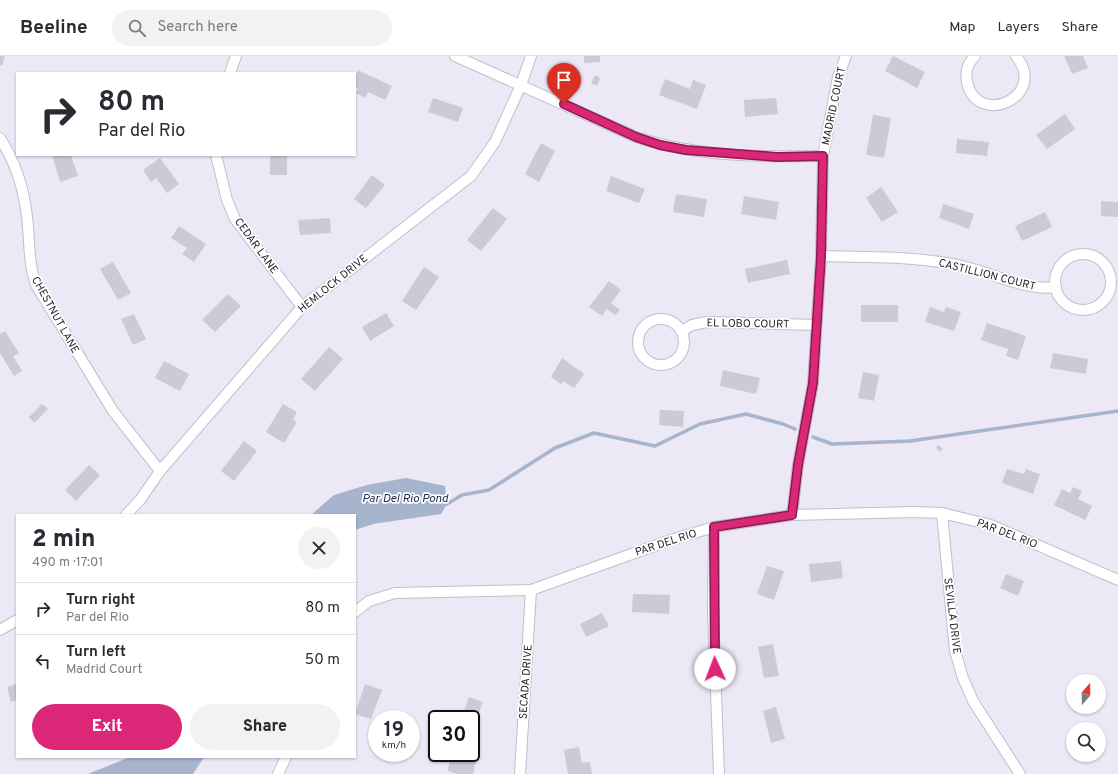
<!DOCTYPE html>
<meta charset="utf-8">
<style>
:root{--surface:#fff;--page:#f2f2f3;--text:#2b2b33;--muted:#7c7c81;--line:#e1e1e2;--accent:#db2777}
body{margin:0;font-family:Overpass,sans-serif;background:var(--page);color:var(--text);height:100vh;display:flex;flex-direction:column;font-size:15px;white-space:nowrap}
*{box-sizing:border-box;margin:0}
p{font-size:13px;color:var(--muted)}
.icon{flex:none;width:22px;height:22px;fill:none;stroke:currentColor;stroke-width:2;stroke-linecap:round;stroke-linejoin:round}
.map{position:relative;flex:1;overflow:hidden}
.sheet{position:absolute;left:16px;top:458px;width:340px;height:244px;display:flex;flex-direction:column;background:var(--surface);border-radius:0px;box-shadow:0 1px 3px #0004}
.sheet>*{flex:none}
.guide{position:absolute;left:16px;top:16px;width:340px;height:84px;border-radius:0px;box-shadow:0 1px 3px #0004;background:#fff;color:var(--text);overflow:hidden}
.needle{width:26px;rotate:20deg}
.buttons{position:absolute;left:1066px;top:618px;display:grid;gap:8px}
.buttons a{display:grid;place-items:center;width:40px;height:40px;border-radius:50%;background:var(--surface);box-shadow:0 1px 3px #0004;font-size:20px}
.speed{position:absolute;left:368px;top:654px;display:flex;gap:8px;font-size:20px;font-weight:700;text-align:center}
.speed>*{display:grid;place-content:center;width:52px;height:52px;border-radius:50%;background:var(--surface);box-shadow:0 1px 3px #0004;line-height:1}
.speed small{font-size:10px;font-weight:400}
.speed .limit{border:2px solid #111;border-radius:6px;background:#fff;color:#111}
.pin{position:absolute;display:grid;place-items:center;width:34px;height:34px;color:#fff;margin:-41px -17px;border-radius:50% 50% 50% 0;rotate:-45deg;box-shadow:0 0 4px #0007}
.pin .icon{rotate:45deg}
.me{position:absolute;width:44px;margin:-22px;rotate:358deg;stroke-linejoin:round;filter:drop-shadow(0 0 3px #0008)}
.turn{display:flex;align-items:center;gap:14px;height:84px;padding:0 16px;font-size:18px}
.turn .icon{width:52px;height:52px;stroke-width:2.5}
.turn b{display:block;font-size:28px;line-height:34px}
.round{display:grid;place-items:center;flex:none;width:42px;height:42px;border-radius:21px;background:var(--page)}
.summary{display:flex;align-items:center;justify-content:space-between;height:68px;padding:0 16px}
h1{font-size:24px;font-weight:800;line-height:30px}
.action{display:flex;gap:8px;margin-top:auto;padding:8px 16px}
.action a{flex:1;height:46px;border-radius:24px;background:var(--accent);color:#fff;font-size:16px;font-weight:800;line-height:46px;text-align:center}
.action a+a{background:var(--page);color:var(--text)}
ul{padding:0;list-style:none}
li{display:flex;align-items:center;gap:12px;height:52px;padding:0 16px;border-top:1px solid var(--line)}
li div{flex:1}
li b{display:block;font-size:15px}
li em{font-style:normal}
header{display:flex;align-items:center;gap:24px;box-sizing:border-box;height:56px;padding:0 20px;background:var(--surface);border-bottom:1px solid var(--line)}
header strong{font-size:19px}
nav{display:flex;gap:22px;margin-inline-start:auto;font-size:14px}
.search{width:280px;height:36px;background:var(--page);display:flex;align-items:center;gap:10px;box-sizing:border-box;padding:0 14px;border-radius:22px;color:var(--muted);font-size:15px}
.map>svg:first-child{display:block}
</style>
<header>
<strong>Beeline</strong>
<div class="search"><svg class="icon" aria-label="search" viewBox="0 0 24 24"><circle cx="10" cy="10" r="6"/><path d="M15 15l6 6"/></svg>Search here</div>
<nav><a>Map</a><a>Layers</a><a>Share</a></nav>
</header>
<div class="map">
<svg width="1118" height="718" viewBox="0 0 1118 718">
<rect width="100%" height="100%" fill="#ede8f6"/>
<g fill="#a6b4ce">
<path d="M406,422L445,430L447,448L441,458L373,468L355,474V459H311L334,439L367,429Z"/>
<path d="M130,701H204L193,718H88Z"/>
</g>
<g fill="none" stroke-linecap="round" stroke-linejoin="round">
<g stroke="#a6b4ce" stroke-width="3.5">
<path d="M813,381L832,388L910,385L1118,355"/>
<path d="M447,448L462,439L489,434L555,392L594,377L655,390L700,368L746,358L783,368L795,373"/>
</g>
</g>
<g fill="#cdc9d6">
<path d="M0,0H5L2,10L0,9Z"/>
<path d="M584,0H600V6L584,7Z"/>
<path d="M893,0L925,16L917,32L885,15Z"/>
<path d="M1064,0H1083L1088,12L1072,18Z"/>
<path d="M358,14L392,30L385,44L368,36L365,42L356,37L358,32L355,31V21Z"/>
<path d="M595,19L600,22L597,30L591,27Z"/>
<path d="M665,23L690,33L693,24L706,29L697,53L659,39Z"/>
<path d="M433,42L463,52L458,66L428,56Z"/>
<path d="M776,42L778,58L745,61L744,44Z"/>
<path d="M1065,58L1075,73L1047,93L1036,79Z"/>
<path d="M873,59L891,62L884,102L866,99Z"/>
<path d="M957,83L989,86L987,100L956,97Z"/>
<path d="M541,87L555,95L539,126L525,118Z"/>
<path d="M52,99H71L78,120L60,126Z"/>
<rect x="270" y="99" width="17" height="20"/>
<path d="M160,102L179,128L167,137L156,122L151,126L143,114Z"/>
<path d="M372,119L385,129L366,152L354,143Z"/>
<path d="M611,120L645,133L639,147L606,135Z"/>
<path d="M881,131L898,156L882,166L866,142Z"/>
<path d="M676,138L707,143L704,161L673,156Z"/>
<path d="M744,140L779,146L776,164L741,158Z"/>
<path d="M1101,145L1118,146V161L1101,160Z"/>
<path d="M943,148L974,158L969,173L939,162Z"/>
<path d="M493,152L507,163L481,195L467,184Z"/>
<path d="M1045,156L1052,171L1022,185L1015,170Z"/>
<path d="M330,162L331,177L300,179L298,164Z"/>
<path d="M179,170L206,188L194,206L182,198L187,192L171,182Z"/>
<path d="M787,204L790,218L748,227L745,213Z"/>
<path d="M113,206L131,237L118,244L100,213Z"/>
<path d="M424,211L439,221L416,254L402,245Z"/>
<path d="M609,225L621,234L611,247L620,254L615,259L607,253L602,260L589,251Z"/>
<path d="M228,238L241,250L215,276L202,264Z"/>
<rect x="861" y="249" width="37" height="17"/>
<path d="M930,251L944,256L946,251L961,256L954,275L925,266Z"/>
<path d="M386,257L394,270L370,285L362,271Z"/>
<path d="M134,258L146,283L133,289L121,263Z"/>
<path d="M987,267L1026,280L1018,304L1006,300L1008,293L981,284Z"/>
<path d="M5,275L19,297L13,300L22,315L14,320L0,297V278Z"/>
<path d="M329,291L343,303L315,335L301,323Z"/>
<path d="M1053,297L1088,303L1086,318L1050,312Z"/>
<path d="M562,302L584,318L574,332L563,325L561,328L551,321Z"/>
<path d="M164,305L189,318L180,335L155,322Z"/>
<path d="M723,314L760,322L756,338L720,330Z"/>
<path d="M863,316L879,319L874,345L858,342Z"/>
<path d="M42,348L48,353L34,367L29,361Z"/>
<path d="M283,348L297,356L293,364L297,366L284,387L266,376Z"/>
<path d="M660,354L684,355L683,371L659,369Z"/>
<path d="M244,385L257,395L234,425L221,415Z"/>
<path d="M938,389L943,393L940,396L936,392Z"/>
<path d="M89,409L100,419L76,445L65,434Z"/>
<path d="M1007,413L1024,418L1026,413L1040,418L1033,438L1002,427Z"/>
<path d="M1073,431L1082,435L1078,443L1092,450L1085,464L1054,449L1062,433L1070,437Z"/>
<path d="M841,505L843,522L811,526L809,508Z"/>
<path d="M767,510L784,515L774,544L757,538Z"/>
<path d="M1006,518L1024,525L1018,540L1000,532Z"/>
<path d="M633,538L670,539L669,558L632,556Z"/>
<path d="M602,557L609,570L586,581L580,568Z"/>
<path d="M773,588L779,620L764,622L758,591Z"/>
<path d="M17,628V644L11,646L7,631Z"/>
<path d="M365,628L382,634L371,663L355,658Z"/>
<path d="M469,641L483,646L472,675L471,663H461Z"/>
<path d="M776,651L785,683L771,687L763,655Z"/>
<path d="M579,691L582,707L590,706L592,718H568L564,694Z"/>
<path d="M450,700L476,705L473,718H457L448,715Z"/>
</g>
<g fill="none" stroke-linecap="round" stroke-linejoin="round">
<g stroke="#c2beca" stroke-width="12">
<g id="minor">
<path d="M455,0L636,81C696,101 761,101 823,100"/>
<path d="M975,0C968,7 965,16 967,26C977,73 1049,40 1016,0"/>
<path d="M230,17L236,0"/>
<path d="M0,82C16,107 24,133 27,161C30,185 28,206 36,229L113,355L160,415"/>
<path d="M216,99L227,144L235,163L302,251"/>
<circle cx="1083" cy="226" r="28"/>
<path d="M821,200C865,201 909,200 952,208C984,213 1026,236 1056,231"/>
<circle cx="661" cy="286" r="23"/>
<path d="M682,275L692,269L707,266L815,269"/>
<path d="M942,457L955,595L963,622L973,645L1020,718"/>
<path d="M126,459L140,444L160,415L302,251L471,120L495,86L521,29L531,0"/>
<path d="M792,459L798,409L813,327L821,200L823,100L838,21L846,0"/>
<path d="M714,471L713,555L719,718"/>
<path d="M355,556L369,545L395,537L531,534L671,484L714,471L792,459L914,456L942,457L991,469L1118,524"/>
<path d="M0,574L17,564"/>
<path d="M278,718L286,701"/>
<path d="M520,718L531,534"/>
</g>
</g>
<use href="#minor" stroke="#fff" stroke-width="10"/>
</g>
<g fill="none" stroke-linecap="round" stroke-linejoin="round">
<g stroke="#8e194d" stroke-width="10">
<path id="route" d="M564,48L636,81L660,89L686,94L777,101L823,100L821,200L813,327L798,409L792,459L714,471L715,613"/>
</g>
<use href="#route" stroke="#db2777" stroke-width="7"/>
</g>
<g text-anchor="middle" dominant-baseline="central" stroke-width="3.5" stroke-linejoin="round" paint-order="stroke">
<g font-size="11" fill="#28262b" stroke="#fff">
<text transform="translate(834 50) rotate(-78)">MADRID COURT</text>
<text transform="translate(256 190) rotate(54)">CEDAR LANE</text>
<text transform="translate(987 219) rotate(14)">CASTILLION COURT</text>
<text transform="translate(333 228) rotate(-39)">HEMLOCK DRIVE</text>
<text transform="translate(55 259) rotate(61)">CHESTNUT LANE</text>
<text transform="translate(748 268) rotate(1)">EL LOBO COURT</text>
<text transform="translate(1007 478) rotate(21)">PAR DEL RIO</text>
<text transform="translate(666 487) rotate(-18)">PAR DEL RIO</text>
<text transform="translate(952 560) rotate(83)">SEVILLA DRIVE</text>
<text transform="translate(526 626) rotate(-86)">SECADA DRIVE</text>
</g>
<g font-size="12" font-style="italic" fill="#1a2c51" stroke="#fff">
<text x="405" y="443">Par Del Rio Pond</text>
</g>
</g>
</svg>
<div class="buttons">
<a><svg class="needle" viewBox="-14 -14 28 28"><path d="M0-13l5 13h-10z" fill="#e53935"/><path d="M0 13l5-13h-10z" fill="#7c7c81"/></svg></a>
<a><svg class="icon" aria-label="search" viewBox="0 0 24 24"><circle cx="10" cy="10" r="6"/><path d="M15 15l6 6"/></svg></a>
</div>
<div class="speed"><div>19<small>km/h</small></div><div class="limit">30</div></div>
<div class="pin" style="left:564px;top:48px;background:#d93025"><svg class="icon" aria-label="arrive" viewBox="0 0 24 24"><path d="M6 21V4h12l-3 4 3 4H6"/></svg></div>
<svg class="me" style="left:715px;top:613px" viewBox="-20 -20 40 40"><circle r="19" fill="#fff"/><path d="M0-13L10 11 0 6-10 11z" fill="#db2777"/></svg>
<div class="guide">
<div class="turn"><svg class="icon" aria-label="right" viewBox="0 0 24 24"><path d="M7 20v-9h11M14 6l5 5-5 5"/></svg><div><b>80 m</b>Par del Rio</div></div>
</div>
<section class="sheet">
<div class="summary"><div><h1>2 min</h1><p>490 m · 17:01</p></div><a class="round"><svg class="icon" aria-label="close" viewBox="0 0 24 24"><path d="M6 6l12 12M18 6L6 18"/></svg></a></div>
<ul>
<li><svg class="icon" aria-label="right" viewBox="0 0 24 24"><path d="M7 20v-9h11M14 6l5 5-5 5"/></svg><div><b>Turn right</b><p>Par del Rio</p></div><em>80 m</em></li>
<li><svg class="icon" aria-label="left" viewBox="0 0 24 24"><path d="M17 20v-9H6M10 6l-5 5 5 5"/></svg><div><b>Turn left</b><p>Madrid Court</p></div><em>50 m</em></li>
</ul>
<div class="action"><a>Exit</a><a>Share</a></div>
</section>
</div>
